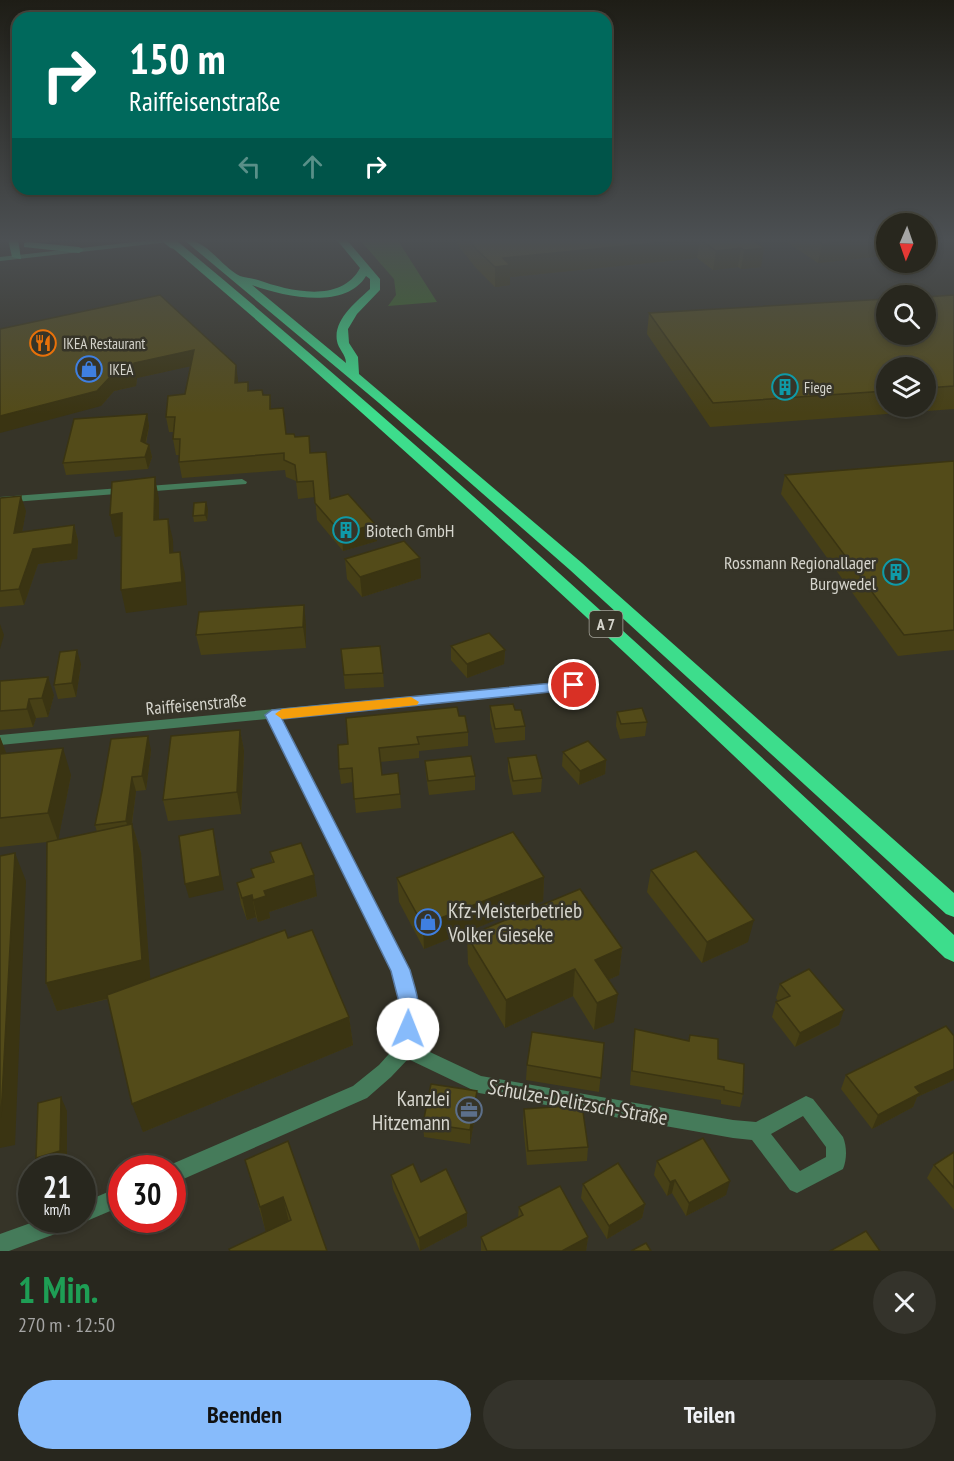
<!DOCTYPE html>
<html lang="de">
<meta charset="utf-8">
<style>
:root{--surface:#28271e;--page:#34332b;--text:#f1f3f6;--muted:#a5a5a4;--line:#44443c;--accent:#87bbfb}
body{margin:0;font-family:"PT Sans Narrow",sans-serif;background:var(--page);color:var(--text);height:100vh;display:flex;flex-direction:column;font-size:22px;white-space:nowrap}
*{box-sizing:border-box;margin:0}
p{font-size:20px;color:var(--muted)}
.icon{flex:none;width:33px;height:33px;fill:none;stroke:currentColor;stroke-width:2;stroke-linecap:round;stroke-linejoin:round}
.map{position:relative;height:1251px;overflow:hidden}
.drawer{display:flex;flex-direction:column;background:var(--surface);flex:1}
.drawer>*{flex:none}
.hud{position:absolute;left:12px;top:12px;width:600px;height:183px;border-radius:18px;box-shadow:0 3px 9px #0003,0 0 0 2px var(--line);background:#00695c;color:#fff;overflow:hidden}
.needle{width:39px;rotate:182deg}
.controls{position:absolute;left:876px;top:213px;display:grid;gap:12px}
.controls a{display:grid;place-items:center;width:60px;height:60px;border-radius:50%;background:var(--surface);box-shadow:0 3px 9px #0003,0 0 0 2px var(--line);font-size:30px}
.speed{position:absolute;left:18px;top:1155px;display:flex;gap:12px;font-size:30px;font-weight:700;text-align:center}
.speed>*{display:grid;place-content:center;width:78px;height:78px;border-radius:50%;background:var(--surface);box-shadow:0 3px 9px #0003,0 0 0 2px var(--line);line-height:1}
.speed small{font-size:15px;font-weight:400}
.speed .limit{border:9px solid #d22;background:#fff;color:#111}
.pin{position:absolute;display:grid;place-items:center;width:51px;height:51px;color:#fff;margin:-26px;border:3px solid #fff;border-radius:50%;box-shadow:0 2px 6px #0007}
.me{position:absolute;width:66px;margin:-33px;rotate:1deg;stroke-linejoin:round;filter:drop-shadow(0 0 4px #0008)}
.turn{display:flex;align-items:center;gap:21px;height:126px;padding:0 18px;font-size:27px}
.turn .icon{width:78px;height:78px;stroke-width:2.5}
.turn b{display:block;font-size:42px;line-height:51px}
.lanes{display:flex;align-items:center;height:57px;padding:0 18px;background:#0003;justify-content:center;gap:30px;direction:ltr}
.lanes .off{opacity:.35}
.round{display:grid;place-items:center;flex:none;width:63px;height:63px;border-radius:32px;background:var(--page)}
.overview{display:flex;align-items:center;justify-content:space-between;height:102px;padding:0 18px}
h1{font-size:36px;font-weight:700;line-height:45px;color:#1e9e55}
.cta{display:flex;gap:12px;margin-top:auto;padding:12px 18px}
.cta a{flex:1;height:69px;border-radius:36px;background:var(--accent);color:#111;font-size:24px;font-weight:700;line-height:69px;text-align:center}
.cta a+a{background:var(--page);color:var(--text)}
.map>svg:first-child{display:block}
</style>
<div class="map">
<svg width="954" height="1251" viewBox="0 0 954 1251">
<rect width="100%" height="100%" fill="#363428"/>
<path fill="#3b6b25" d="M359,239H397L437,302L388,306L396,295L394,279Z"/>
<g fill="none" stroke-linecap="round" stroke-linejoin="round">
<path stroke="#032432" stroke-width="3" d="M39,244L81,239"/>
<g fill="#457b5a" fill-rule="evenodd">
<path d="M242,479L247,482L246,484L0,503V497Z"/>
<path d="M574,681L579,682L580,685L579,688L280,718L409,971L420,1010L415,1045L481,1076L733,1120L756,1122L806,1096L813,1099L843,1137C847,1147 847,1159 843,1169L797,1193L790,1190L752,1140L733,1138L479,1093L408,1059L391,1077L367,1098L172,1184V1168H164L165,1167L353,1086L379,1065L397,1045L402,1010L393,971L267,719L0,745V735ZM803,1116L826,1147V1157L800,1171L771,1134Z"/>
<path d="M122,1186V1206L82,1223L76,1221L73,1227L66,1230L9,1251H0V1234L39,1220H82V1203Z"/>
</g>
<path fill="#46a36f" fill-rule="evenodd" d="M161,239H181L178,241L0,261V257Z"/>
<g fill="#3ddd8c" fill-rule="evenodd">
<path d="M8,239H18L21,259L12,257Z"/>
<path d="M183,239C207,239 220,266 240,276C245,278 252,278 258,280C289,291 341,304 360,268L336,239H346L380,279V290L357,314L348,329L349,343L358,357L359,374L582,563L954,893V917L946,914L570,570L379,403ZM366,276L370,279V289C356,302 333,320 337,341C338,349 346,354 346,363L252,285C282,296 345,311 366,276Z"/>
<path d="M169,241H177C444,463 699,699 954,935V962L945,958C692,714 438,473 169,245Z"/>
<path d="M28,242L79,247L84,250L79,253L24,247V243Z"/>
</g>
<path stroke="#3ddd8c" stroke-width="11" d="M168,239L173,243"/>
</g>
<g fill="#474016" fill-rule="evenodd">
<path d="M453,239H751L761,267L741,269L738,267L713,270L697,258L510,277V285L495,287L476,268Z"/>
<path d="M782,239H886L882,256L818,263Z"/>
<path d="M160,295L238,380V383L248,382L249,390L263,395H270L271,409L286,434L295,437L310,453L330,499L375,524L377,541L343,551L317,520L315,497L298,499L296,481L286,477L285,470L182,478L179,462V455H176L173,439L174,432H169L166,417L185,394L190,366L137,378L136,386L114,391L101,406Z"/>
<path d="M954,295V409L710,427L647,334L649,313ZM886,368H926V406H886Z"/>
<path d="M147,414L149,426L146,444L149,445L152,457L148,469L66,475L63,463Z"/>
<path d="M954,461V650L898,656L781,494L785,475Z"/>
<path d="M0,498L26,511L22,532L74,525L78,541L77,559L38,564L24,605L0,607Z"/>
<path d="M208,509L207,521L194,522L193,516Z"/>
<path d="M345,559L421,578L362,597L347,579Z"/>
<path d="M306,625V648L201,655L196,635Z"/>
<path d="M451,646L505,650L504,664L467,678L451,660Z"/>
<path d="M341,649L383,673L384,687L345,689Z"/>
<path d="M81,664L76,697L58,699L54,685Z"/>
<path d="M0,681L54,695L48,717L36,718L33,727L0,730Z"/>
<path d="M490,706L515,710L525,726V740L495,743L490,720Z"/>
<path d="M617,712L647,722L645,736L620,739L616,726Z"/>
<path d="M459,716L468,732V746L419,751V758L380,762L382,775L400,794L401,808L356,813L353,782L341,784L339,769L348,744Z"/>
<path d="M240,730L244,751L241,814L168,821L163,800Z"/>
<path d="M0,737L6,753L71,775L58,840L97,832L95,825L151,750L146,790L136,791L132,824L141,853L150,980L288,938L349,1017L353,1045L143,1132L108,999L57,1011L46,983L47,842L0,847Z"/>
<path d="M563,752L606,760L605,774L579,785L562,766Z"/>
<path d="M508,758L542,778L541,792L513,795L508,772Z"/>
<path d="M425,761L475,776V790L429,795L426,775Z"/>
<path d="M270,852L317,896L269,912L270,918L258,922L256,917L247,920L241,904L237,883L253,877L251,869L272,862Z"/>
<path d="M651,870L748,942L702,963L647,892Z"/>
<path d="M544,877L543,901L424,949L399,902L397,878Z"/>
<path d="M467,936L622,948L619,975L608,980L614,1022L594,1030L573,996L505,1028L468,964Z"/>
<path d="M780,984L839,1025L795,1047L772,1017L776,1002L778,1001L776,998Z"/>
<path d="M635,1029L688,1041L690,1035L718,1059L743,1094L740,1107L721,1104V1100L630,1085L633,1043Z"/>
<path d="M954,1036V1080L917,1097L913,1107L872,1129L841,1089L846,1075Z"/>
<path d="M604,1043L599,1092L526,1080L527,1065Z"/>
<path d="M477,1105L470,1144L424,1137L423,1123Z"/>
<path d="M524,1109L588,1147L587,1161L527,1165L523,1123Z"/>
<path d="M288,1141L327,1251L266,1232L245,1160Z"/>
<path d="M954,1152V1210L927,1178L934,1165Z"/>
<path d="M657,1161L726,1195L686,1216L672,1193L667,1196L654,1175Z"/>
<path d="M391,1175L421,1182L467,1226L420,1251L393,1189Z"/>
<path d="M583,1184L645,1204L642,1218L607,1239L581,1198Z"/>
<path d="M519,1207L588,1237L586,1251H481V1237L518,1218Z"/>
</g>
<g fill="#3a3412">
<path d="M700,239L697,258L510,277V285L495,287V267L503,258Z"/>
<path d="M874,239H886L882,256L818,263L822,244Z"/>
<path d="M741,248L738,267L713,270L716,251Z"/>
<path d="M764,248L761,267L741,269L744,250Z"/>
<path d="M194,350L196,365L137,378L136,386L114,391L101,406L0,433V416L111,376L134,363Z"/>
<path d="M236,365L238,380L237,398L235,383Z"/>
<path d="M147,414L149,426L143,454L141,441Z"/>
<path d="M149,445L152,457L148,469L145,457Z"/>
<path d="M155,477L159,499V542L154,520Z"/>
<path d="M21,496L26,511L19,548L14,533Z"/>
<path d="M206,502L208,509L207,521L205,515Z"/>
<path d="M122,513L128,535L115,537L110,515Z"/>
<path d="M168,519L173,540L174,576L170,553Z"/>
<path d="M375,524L377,541L343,551L342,534Z"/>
<path d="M74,525L78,541L77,559L38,564L24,605L19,589L33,549Z"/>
<path d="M180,552L185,574L187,605L126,613L121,590Z"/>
<path d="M420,558L421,578L362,597L360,577Z"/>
<path d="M304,605L306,625V648L303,627Z"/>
<path d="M0,624L4,635L0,649Z"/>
<path d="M77,650L81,664L76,697L72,683Z"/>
<path d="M505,650L504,664L467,678V664Z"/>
<path d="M48,677L54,695L48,717L42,698Z"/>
<path d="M29,699L36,718L33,727L27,709Z"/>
<path d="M240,730L244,751L241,814L237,792Z"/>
<path d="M148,736L151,750L146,790L142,776Z"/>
<path d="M0,737L10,763L0,769Z"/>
<path d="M63,748L71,775L58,841L48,813Z"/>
<path d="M606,760L605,774L579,785L580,771Z"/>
<path d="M132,777L136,791L130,836L126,821Z"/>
<path d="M132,824L141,853L151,988L57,1011L46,983Z"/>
<path d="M213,829L224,890L189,898L185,884Z"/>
<path d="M15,853L26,881L15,1145L0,1148V1117Z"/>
<path d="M314,875L317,896L269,912L270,918L258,922L253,900L264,891Z"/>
<path d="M544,877L543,901L424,949L423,925Z"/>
<path d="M252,895L256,917L247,920L242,898Z"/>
<path d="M754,920L748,942L702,963L707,942Z"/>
<path d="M622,948L619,975L592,987L595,960Z"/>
<path d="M575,969L573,996L505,1028L506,1000Z"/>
<path d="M618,994L614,1022L594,1030L597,1003Z"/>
<path d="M844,1010L839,1025L795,1047L800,1033Z"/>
<path d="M349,1017L353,1045L143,1132L132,1104Z"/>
<path d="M954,1069V1080L917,1097L913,1107L872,1129L878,1115L915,1087Z"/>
<path d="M477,1091V1105L470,1144V1130Z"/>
<path d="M61,1097L67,1111V1165L54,1168H42L36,1158Z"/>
<path d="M675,1180L672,1193L667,1196L670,1182Z"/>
<path d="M730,1181L726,1195L686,1216L689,1203Z"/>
<path d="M283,1197L289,1222L266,1233L260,1207Z"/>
<path d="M645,1204L642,1218L607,1239L609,1226Z"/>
<path d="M467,1213V1226L420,1251L419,1238Z"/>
<path d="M588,1237L586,1251H562Z"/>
</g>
<g fill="#534b19" stroke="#3a3412" stroke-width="1.5">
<path d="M468,239H696L503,258L510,265L495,267L476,249Z"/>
<path d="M700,239H751L764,248L744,250L741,248L716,251Z"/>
<path d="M813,239H874L822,244Z"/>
<path d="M160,295L236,365L235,383L248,382V391L262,390L263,395H270V409L283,408L286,434H294L295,437L309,436L310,453L326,452L330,499L348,494L375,524L342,534L315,503L313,481L297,482L295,465L284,460V453L179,462L180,439H173L175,417H166L168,396L185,394L194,350L134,363L133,370L111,376L97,391L0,416V329Z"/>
<path d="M954,295V386L926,388V368H886V391L713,403L649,313L886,299V334H926V297Z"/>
<path d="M147,414L141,441L149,445L145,457L63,463L74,419Z"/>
<path d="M954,461V630L904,635L785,475Z"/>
<path d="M155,477L154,520L168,519L170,553L180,552L182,582L121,590L122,513L110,515L112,482Z"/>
<path d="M21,496L14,533L74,525L72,544L33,549L19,589L0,591V498Z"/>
<path d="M206,502L205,515L193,516L194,503Z"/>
<path d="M404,541L420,558L360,577L345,559Z"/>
<path d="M304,605L303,627L196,635L199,612Z"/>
<path d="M489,633L505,650L467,664L451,646Z"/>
<path d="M380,646L383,673L344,675L341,649Z"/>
<path d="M77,650L72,683L54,685L60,652Z"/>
<path d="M48,677L42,698L29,699L27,709L0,711V681Z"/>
<path d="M513,704L515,710H521L525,726L495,729L490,706Z"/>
<path d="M457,707L459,716H465L468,732L417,737L419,744L379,748L382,775L398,773L400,794L354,799L352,768L339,769L338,745L348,744L346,718Z"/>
<path d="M642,708L647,722L621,724L617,712Z"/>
<path d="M240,730L237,792L163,800L171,736Z"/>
<path d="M148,736L142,776L132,777L126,821L95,825L102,791L111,739Z"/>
<path d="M588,741L606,760L580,771L563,752Z"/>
<path d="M63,748L48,813L0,818V754Z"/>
<path d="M536,755L542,778L513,781L508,758Z"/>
<path d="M471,756L475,776L428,781L425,761Z"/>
<path d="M132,824L142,960L46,983L47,842Z"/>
<path d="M213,829L220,876L185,884L179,836Z"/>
<path d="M513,832L544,877L423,925L397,878Z"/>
<path d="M301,843L314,875L264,891L266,896L253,900L252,895L242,898L237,883L254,877L251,869L274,862L270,852Z"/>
<path d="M696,851L754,920L707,942L651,870Z"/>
<path d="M15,853L1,1117H0V856Z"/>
<path d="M580,889L622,948L595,960L618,994L597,1003L575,969L506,1000L467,936Z"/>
<path d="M285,930L288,938L312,930L349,1017L132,1104L107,995Z"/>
<path d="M809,969L844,1010L800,1033L776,1002L790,996L780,984Z"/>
<path d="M946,1026L954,1036V1069L915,1087L920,1093L878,1115L846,1075Z"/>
<path d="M635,1029L689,1041L690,1035L718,1039V1059L744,1064L743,1094L724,1090V1087L632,1071Z"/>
<path d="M532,1032L604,1043L601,1078L527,1065Z"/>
<path d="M431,1084L477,1091L470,1130L423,1123Z"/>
<path d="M61,1097L60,1151L36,1158L38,1103Z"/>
<path d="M582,1105L588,1147L528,1151L524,1109Z"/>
<path d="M703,1138L730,1181L689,1203L675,1180L670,1182L657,1161Z"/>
<path d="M288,1141L327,1251H230L229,1249L291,1220L283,1197L260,1207L245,1160Z"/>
<path d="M954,1152V1188L934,1165Z"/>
<path d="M618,1163L645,1204L609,1226L583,1184Z"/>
<path d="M413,1164L421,1182L446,1169L467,1213L419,1238L391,1175Z"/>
<path d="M560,1186L588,1237L562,1251H487L481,1237L523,1215L519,1207Z"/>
<path d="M866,1231L880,1251H830Z"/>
<path d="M646,1243L651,1251H631Z"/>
</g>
<linearGradient id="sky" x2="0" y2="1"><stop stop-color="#1e1d16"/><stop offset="0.58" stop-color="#4c5053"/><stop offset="1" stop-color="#4c5053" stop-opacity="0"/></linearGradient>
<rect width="954" height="414" fill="url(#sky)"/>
<path fill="#87bbfb" stroke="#587aa3" stroke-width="1.5" d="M574,681L581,685L579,689L282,719L410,970C416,992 425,1014 415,1036L408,1038L401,1036L398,1029L401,1010L391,971L265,715L272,710Z"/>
<path fill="#f59e0b" d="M411,697L419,702L417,705L282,719L275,714L282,709Z"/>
<defs>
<g id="restaurant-ring" transform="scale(1.35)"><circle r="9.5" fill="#363428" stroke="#e8710a" stroke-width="1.5"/><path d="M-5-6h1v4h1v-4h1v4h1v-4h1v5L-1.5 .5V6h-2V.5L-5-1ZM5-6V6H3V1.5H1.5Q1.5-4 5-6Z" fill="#e8710a"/></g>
<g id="shop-ring" transform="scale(1.35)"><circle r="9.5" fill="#363428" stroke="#3f7fe0" stroke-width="1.5"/><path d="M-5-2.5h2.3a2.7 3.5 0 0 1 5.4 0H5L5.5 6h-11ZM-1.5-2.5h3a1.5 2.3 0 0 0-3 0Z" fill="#3f7fe0"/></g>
<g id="building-ring" transform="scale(1.35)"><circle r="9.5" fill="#363428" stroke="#0f9aa8" stroke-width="1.5"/><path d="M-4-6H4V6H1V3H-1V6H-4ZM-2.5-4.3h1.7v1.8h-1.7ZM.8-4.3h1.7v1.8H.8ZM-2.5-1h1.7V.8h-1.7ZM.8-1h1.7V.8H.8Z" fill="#0f9aa8"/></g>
<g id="office-ring" transform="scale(1.35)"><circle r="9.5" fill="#363428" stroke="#5c6f8a" stroke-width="1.5"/><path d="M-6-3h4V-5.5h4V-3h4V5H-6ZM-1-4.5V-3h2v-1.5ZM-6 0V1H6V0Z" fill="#5c6f8a"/></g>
</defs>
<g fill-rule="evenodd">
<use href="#restaurant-ring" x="43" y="343"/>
<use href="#shop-ring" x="89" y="369"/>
<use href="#building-ring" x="785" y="387"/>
<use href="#building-ring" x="346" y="530"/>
<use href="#building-ring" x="896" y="572"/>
<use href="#shop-ring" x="428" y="922"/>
<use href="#office-ring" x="469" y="1110"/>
</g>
<g text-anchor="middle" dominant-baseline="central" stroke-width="5" stroke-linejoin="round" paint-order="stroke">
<g font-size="15" fill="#d6d5cd" stroke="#363428" text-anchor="start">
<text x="63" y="343">IKEA Restaurant</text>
<text x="109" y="369">IKEA</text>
<text x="804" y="387">Fiege</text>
</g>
<rect fill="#363428" stroke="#a6a59c" stroke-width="1.5" x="589.5" y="611" width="33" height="26" rx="4.5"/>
<g font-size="16" font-weight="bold" fill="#d6d5cd">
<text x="606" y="624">A 7</text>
</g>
<g font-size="18" fill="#d6d5cd" stroke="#363428" text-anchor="start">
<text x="366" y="530">Biotech GmbH</text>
<text x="876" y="562" text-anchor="end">Rossmann Regionallager<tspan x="876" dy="21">Burgwedel</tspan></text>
</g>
<g font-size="18" fill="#d6d5cd" stroke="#363428">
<text transform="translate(196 704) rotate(-5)">Raiffeisenstraße</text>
</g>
<g font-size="21" fill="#d6d5cd" stroke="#363428" text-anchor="start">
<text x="448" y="910">Kfz-Meisterbetrieb<tspan x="448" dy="24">Volker Gieseke</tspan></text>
<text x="450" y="1098" text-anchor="end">Kanzlei<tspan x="450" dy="24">Hitzemann</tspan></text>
</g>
<g font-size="21" fill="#d6d5cd" stroke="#363428">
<text transform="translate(578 1102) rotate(10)">Schulze-Delitzsch-Straße</text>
</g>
</g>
</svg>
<div class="controls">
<a><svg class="needle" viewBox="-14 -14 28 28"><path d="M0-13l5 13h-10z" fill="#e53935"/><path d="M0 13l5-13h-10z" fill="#a5a5a4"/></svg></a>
<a><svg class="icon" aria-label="search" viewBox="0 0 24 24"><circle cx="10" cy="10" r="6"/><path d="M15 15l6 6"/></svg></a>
<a><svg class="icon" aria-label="layers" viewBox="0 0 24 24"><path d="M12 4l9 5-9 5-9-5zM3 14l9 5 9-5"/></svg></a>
</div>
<div class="speed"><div>21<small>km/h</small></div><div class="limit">30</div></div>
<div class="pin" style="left:574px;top:685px;background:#d93025"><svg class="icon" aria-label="arrive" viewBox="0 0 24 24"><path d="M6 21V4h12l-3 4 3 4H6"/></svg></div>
<svg class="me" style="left:408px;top:1029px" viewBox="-20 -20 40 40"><circle r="19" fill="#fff"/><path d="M0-13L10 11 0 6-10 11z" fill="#87bbfb"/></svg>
<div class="hud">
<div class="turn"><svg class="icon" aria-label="right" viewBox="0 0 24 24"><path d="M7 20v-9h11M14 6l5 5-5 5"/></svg><div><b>150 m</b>Raiffeisenstraße</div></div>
<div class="lanes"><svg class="icon off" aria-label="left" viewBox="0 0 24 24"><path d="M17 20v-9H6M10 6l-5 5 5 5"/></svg><svg class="icon off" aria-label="ahead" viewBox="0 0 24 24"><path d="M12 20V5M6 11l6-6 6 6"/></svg><svg class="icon" aria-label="right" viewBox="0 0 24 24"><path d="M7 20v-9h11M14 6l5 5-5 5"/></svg></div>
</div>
</div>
<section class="drawer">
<div class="overview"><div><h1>1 Min.</h1><p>270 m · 12:50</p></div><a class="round"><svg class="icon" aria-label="close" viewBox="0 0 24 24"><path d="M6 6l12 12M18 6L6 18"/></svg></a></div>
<div class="cta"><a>Beenden</a><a>Teilen</a></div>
</section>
